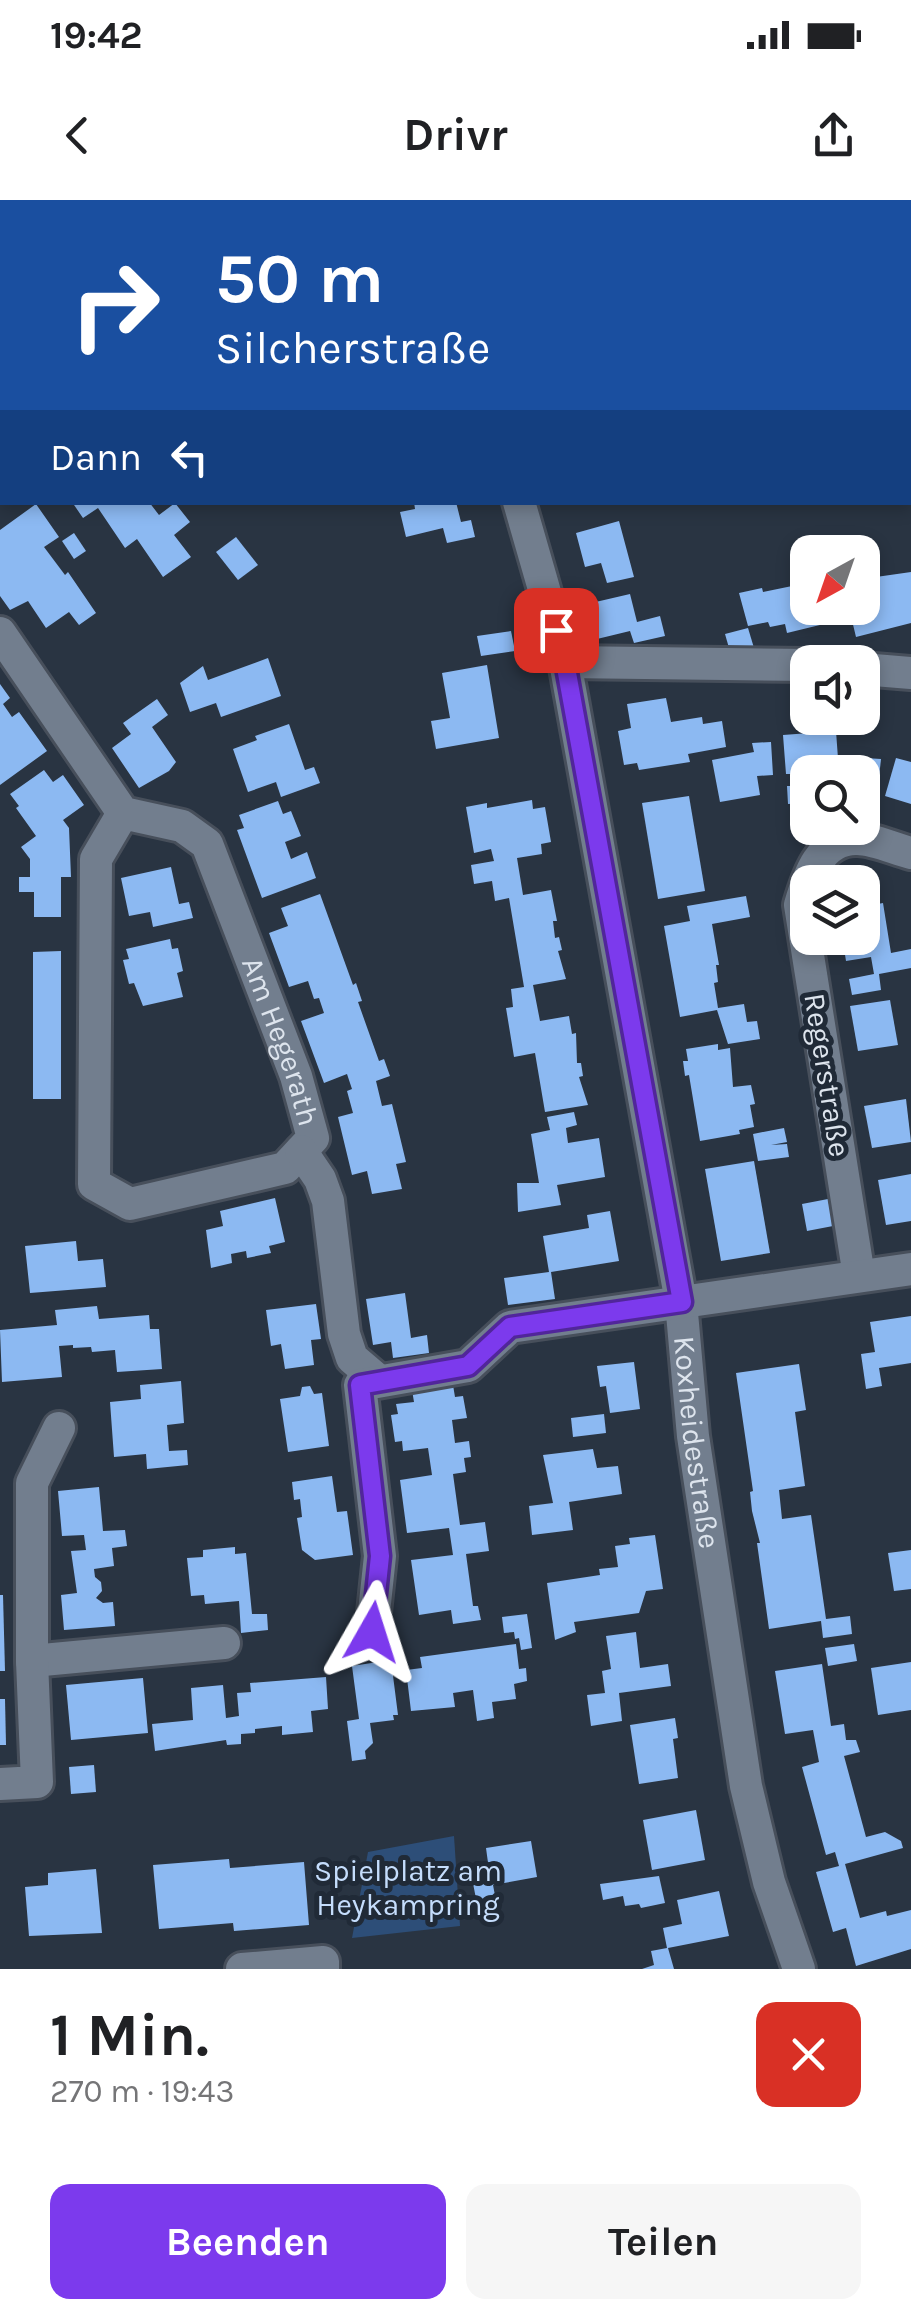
<!DOCTYPE html>
<html lang="de">
<meta charset="utf-8">
<style>
:root{--surface:#fff;--page:#f6f6f6;--text:#202124;--muted:#757577;--accent:#7c3aed}
body{margin:0;font-family:Karla,sans-serif;background:var(--page);color:var(--text);height:100vh;display:flex;flex-direction:column;font-size:38px;white-space:nowrap}
*{box-sizing:border-box;margin:0}
p{font-size:32px;color:var(--muted)}
.icon{flex:none;width:55px;height:55px;fill:none;stroke:currentColor;stroke-width:2;stroke-linecap:round;stroke-linejoin:round}
.map{position:relative;height:1769px;overflow:hidden}
.details{display:flex;flex-direction:column;background:var(--surface);flex:1}
.details>*{flex:none}
.hud{position:absolute;left:0px;top:0px;width:912px;height:305px;box-shadow:0 5px 15px #0003;background:#1a4fa0;color:#fff;overflow:hidden}
.needle{width:65px;rotate:220deg}
.tools{position:absolute;left:790px;top:335px;display:grid;gap:20px}
.tools a{display:grid;place-items:center;width:90px;height:90px;border-radius:20px;background:var(--surface);box-shadow:0 5px 15px #0003;font-size:50px}
.pin{position:absolute;display:grid;place-items:center;width:85px;height:85px;color:#fff;margin:-42px;border-radius:20px;box-shadow:0 5px 15px #0006}
.me{position:absolute;width:110px;margin:-55px;rotate:6deg;stroke-linejoin:round;filter:drop-shadow(0 0 8px #0008)}
.turn{display:flex;align-items:center;gap:35px;height:210px;padding:0 50px;font-size:45px}
.turn .icon{width:130px;height:130px;stroke-width:2.5}
.turn b{display:block;font-size:70px;line-height:85px}
.then{display:flex;align-items:center;height:95px;padding:0 50px;background:#0003;gap:20px;font-size:38px}
.round{display:grid;place-items:center;flex:none;width:105px;height:105px;border-radius:20px;background:var(--page)}
.head{display:flex;align-items:center;justify-content:space-between;height:170px;padding:0 50px}
h1{font-size:60px;font-weight:700;line-height:75px}
.action{display:flex;gap:20px;margin-top:auto;padding:20px 50px}
.action a{flex:1;height:115px;border-radius:20px;background:var(--accent);color:#fff;font-size:40px;font-weight:700;line-height:115px;text-align:center}
.action a+a{background:var(--page);color:var(--text)}
.status{display:flex;justify-content:space-between;align-items:center;height:70px;padding:0 50px;background:var(--surface);direction:ltr}
.status svg{height:28px;fill:currentColor}
header{display:flex;justify-content:space-between;align-items:center;height:130px;padding:0 50px;background:var(--surface);font-size:45px;font-weight:700}
.map>svg:first-child{display:block}
</style>
<div class="status"><b>19:42</b><svg viewBox="0 0 49 12"><path d="M0 12V9h3v3zM5 12V6h3v6zM10 12V3h3v9zM15 12V0h3v12zM26 1h20v11H26zM47 4h2v5h-2z"/></svg></div>
<header><svg class="icon" aria-label="back" viewBox="0 0 24 24"><path d="M15 5l-7 7 7 7"/></svg>Drivr<svg class="icon" aria-label="share" viewBox="0 0 24 24"><path d="M12 15V3M7 8l5-5 5 5M5 13v7h14v-7"/></svg></header>
<div class="map">
<svg width="911" height="1769" viewBox="0 0 911 1769">
<rect width="100%" height="100%" fill="#293442"/>
<path fill="#2d4e78" d="M454,1636L460,1726L352,1738L368,1652Z"/>
<g fill="#8cb9f2">
<path d="M72,302H149L159,315L175,303L190,322L174,335L191,357L163,377L137,339L125,348L98,308L83,318Z"/>
<path d="M414,302H456L461,322L471,320L475,337L447,343L443,328L406,337L400,312L415,309Z"/>
<path d="M36,304L59,337L44,347L65,375L68,372L96,413L79,425L69,412L46,428L28,401L10,410L0,396V330Z"/>
<path d="M619,321L634,377L607,383L601,363L585,367L576,333Z"/>
<path d="M74,333L86,351L74,359L62,341Z"/>
<path d="M236,337L258,365L238,380L216,352Z"/>
<path d="M911,372V423L856,437L849,408H862V379Z"/>
<path d="M797,385L798,391L808,389V408H821L824,424L787,433L785,424L770,427L768,422L748,426L739,393L762,388L763,392Z"/>
<path d="M630,394L637,422L660,416L665,436L634,443L630,431L597,439L587,404Z"/>
<path d="M748,428L754,448H729L725,434Z"/>
<path d="M511,431L515,451L481,456L477,436Z"/>
<path d="M268,458L281,496L221,517L216,503L190,512L180,483L203,466L208,480Z"/>
<path d="M487,465L499,538L436,549L431,521L450,518L442,473Z"/>
<path d="M0,484L10,498L3,504L12,517L19,512L47,551L0,585Z"/>
<path d="M666,498L671,522L702,517L703,524L722,521L726,547L688,554L690,562L639,570L637,563L624,565L618,531L631,528L627,504Z"/>
<path d="M157,499L168,515L152,527L176,562L169,571L139,588L112,548L131,534L123,523Z"/>
<path d="M289,524L305,570L314,567L320,583L281,597L276,582L248,592L233,549L257,540L255,536Z"/>
<path d="M836,531L839,572H808V603L788,604L787,586H792L791,574H786L783,535Z"/>
<path d="M771,542L773,575L757,576L760,595L720,602L712,560L754,552L752,543Z"/>
<path d="M865,558L881,559L878,587L862,585Z"/>
<path d="M896,558L911,562V604L885,596Z"/>
<path d="M44,570L53,582L63,575L84,605L63,620L69,628L71,677H61V717H34V692H19V677H30V659L21,647L36,636L16,608L19,606L10,594Z"/>
<path d="M689,596L705,691L658,699L642,603Z"/>
<path d="M532,600L533,609L545,607L551,642L541,644L542,654L517,658L523,695L551,690L557,721H553L555,738L559,737L562,750L558,751L566,779L533,785L540,821L569,816L572,834L576,833L577,863H581L583,876L579,877L588,905L545,912L535,853L514,857L506,808L513,807L511,789L524,787L509,698L495,701L492,681L474,684L471,665L494,661L491,649L474,653L466,607L487,603V608Z"/>
<path d="M278,601L283,614L291,611L301,636L285,642L291,659L307,652L316,678L262,698L237,630L244,628L239,615Z"/>
<path d="M171,667L179,704L189,702L193,718L153,727L150,712L129,716L121,678Z"/>
<path d="M320,694L353,785L356,783L362,801L358,802L379,861L384,859L390,876L376,881L382,906L392,904L406,962L396,964L402,989L372,994L367,971L352,975L338,917L353,913L347,891L352,889L347,874L324,883L301,821L324,813L319,798L314,799L308,781L289,787L269,733L288,726L281,708Z"/>
<path d="M746,696L750,717L712,724L719,765H716L718,782L714,783L718,808L744,804L747,822L757,821L760,839L728,844L717,810L680,817L664,726L690,721L687,706Z"/>
<path d="M883,703L891,753L911,749V768L879,774L881,790L852,795L849,779L874,774L871,757L846,761L843,742L847,741V738H862V707Z"/>
<path d="M170,739L172,749L178,748L183,771L177,773L183,797L143,806L134,783L129,784L123,760L129,759L126,749Z"/>
<path d="M61,751V899H33V752Z"/>
<path d="M890,800L898,845L858,851L850,806Z"/>
<path d="M718,844V850L730,848L733,887L751,885L755,904L750,905L754,927L739,930L740,934L700,941L689,875L685,876L683,861H688L686,849Z"/>
<path d="M906,899L911,942L872,948L864,906Z"/>
<path d="M574,912L577,925L566,928L568,943L599,938L605,977L557,985L561,1005L518,1012L517,983H539L531,934L550,930L547,917Z"/>
<path d="M784,928L787,942L771,945L787,944L789,957L758,961L753,934Z"/>
<path d="M754,961L770,1053L721,1061L705,969Z"/>
<path d="M911,974V1021L886,1025L878,980Z"/>
<path d="M275,998L285,1042L269,1046L271,1053L247,1058L246,1051L231,1054L232,1063L211,1068L206,1030L223,1026L220,1011Z"/>
<path d="M828,999L833,1026L807,1031L802,1004Z"/>
<path d="M610,1011L619,1061L551,1072L555,1099L508,1105L504,1078L549,1072L543,1036L589,1028L587,1015Z"/>
<path d="M76,1041L78,1061L103,1059L106,1087L30,1093L25,1046Z"/>
<path d="M405,1093L411,1138L427,1135L429,1153L393,1158L391,1142L373,1145L366,1099Z"/>
<path d="M316,1104L321,1139L311,1140L314,1165L285,1169L281,1144L271,1146L266,1110Z"/>
<path d="M97,1106L99,1119L149,1115L150,1129H159L162,1169L117,1172L115,1150L92,1152L91,1147L73,1148V1145L59,1146L62,1177L2,1182L0,1130L57,1125L55,1110Z"/>
<path d="M911,1116V1163L879,1168L882,1186L866,1189L861,1154L875,1152L870,1122Z"/>
<path d="M634,1162L640,1209L610,1213L606,1186L600,1187L597,1166Z"/>
<path d="M799,1164L806,1210L795,1212L805,1286L779,1290L782,1319L811,1315L826,1419L850,1416L852,1434L823,1438L821,1421L769,1429L757,1343H760L752,1311L750,1292L753,1291L736,1173Z"/>
<path d="M181,1181L184,1223L167,1225L169,1251L187,1250L188,1265L147,1269L146,1254L114,1257L110,1202L141,1199L140,1185Z"/>
<path d="M453,1185L455,1197L463,1196L467,1218L452,1220L455,1243L469,1241L471,1257L464,1258L466,1272L453,1274L460,1325L485,1322L489,1351L466,1354L473,1406H478L481,1420L453,1424L451,1410L419,1415L411,1360L453,1355L449,1328L407,1333L400,1280L432,1275L428,1248L403,1251L402,1241L395,1242L391,1215L398,1214L396,1204L414,1202L412,1190Z"/>
<path d="M310,1186L314,1194L322,1193L329,1246L288,1252L280,1199L300,1196L302,1187Z"/>
<path d="M604,1214L606,1233L573,1237L571,1218Z"/>
<path d="M593,1249L597,1268L618,1266L622,1294L569,1302L573,1330L532,1335L529,1306L553,1303L543,1255Z"/>
<path d="M332,1276L337,1312L347,1311L353,1355L315,1360L302,1350L297,1318L302,1317L300,1299L294,1300L292,1282Z"/>
<path d="M99,1287L103,1331L125,1330L127,1346L112,1348L114,1366L94,1369L95,1377L101,1382L102,1391L96,1398L103,1403L113,1402L115,1426L64,1430L61,1395L77,1393L71,1351L86,1350L84,1335L62,1336L58,1291Z"/>
<path d="M655,1335L663,1389L646,1391L639,1413L574,1422L576,1432L555,1440L547,1383L600,1375L599,1369L618,1367L615,1346L630,1344L629,1338Z"/>
<path d="M235,1347V1354L246,1353L252,1414H267L268,1430L241,1433L239,1401L205,1404L204,1395L191,1396L187,1358L203,1357V1350Z"/>
<path d="M911,1350V1389L894,1391L888,1353Z"/>
<path d="M0,1395H3L5,1471H0Z"/>
<path d="M527,1414L532,1448L521,1450L519,1438L515,1439L514,1432L504,1433L502,1417Z"/>
<path d="M636,1432L640,1468L668,1464L671,1486L619,1493L622,1521L591,1526L587,1495L605,1493L602,1471L611,1469L606,1436Z"/>
<path d="M516,1444L519,1469L526,1468L527,1481L514,1484L516,1499L492,1502L494,1518L477,1521L473,1490L453,1493L455,1507L411,1511L406,1470L422,1468L420,1457Z"/>
<path d="M854,1444L857,1461L828,1466L825,1448Z"/>
<path d="M391,1460L398,1515H393L394,1520L370,1523L373,1543L365,1551L366,1559L352,1561L347,1521L359,1519L352,1466Z"/>
<path d="M911,1462V1510L878,1515L871,1468Z"/>
<path d="M822,1464L831,1526L844,1524L846,1540H856L860,1552L844,1556L866,1637L885,1632L901,1641L903,1648L845,1664L860,1718L886,1711L887,1716L911,1710V1749L856,1766L846,1728L833,1732L816,1672L839,1666L835,1652L826,1655L802,1567L819,1562L813,1530L785,1534L775,1471Z"/>
<path d="M326,1477L328,1509L311,1511L313,1532L282,1535V1526L255,1529V1533L241,1534V1544L227,1545L226,1540L155,1551L152,1524L193,1520L191,1488L223,1485L226,1518L239,1516L237,1493L251,1492L250,1483Z"/>
<path d="M143,1478L148,1533L71,1540L66,1485Z"/>
<path d="M0,1499H5L6,1545H0Z"/>
<path d="M675,1518L678,1538L673,1539L678,1578L639,1584L630,1525Z"/>
<path d="M94,1565L96,1592L71,1594L69,1567Z"/>
<path d="M696,1610L705,1660L652,1670L643,1620Z"/>
<path d="M531,1641L537,1677L493,1685L497,1706L478,1709L471,1673L489,1670L486,1648Z"/>
<path d="M229,1659L230,1668L304,1662L309,1725L234,1731L233,1723L159,1729L153,1665Z"/>
<path d="M96,1669L102,1733L29,1736L25,1687L48,1685V1673Z"/>
<path d="M659,1676L665,1703L641,1708L639,1704L625,1706L623,1696L603,1700L600,1684Z"/>
<path d="M719,1691L729,1736L668,1748L674,1769H642L654,1765L651,1751L667,1748L663,1728L682,1724L677,1700Z"/>
</g>
<g fill="none" stroke-linecap="round" stroke-linejoin="round">
<g stroke="#474f5b" stroke-width="38">
<g id="minor">
<path d="M389,2L390,0"/>
<path d="M910,13H911"/>
<path d="M910,148L911,147"/>
<path d="M0,284L2,282"/>
<path id="s1" d="M519,302L565,462L681,1102L693,1236L746,1586L769,1682L799,1769"/>
<path id="s2" d="M0,433L123,613L182,626L207,644L296,876L313,938L285,968L130,1004L94,984L96,659L123,613"/>
<path d="M565,462L808,465"/>
<path d="M862,469L911,473"/>
<path d="M301,951L320,979L328,1001L344,1134L352,1158L379,1181"/>
<path d="M859,1076L800,705C808,677 820,638 857,639C874,639 895,649 911,653"/>
<path d="M372,1431L380,1356L360,1185L468,1166L510,1127L911,1069"/>
<path d="M32,1461L224,1443"/>
<path d="M0,1584L37,1582L32,1461V1283L59,1228"/>
<path d="M242,1769L323,1762V1769"/>
</g>
</g>
<use href="#minor" stroke="#727e8e" stroke-width="32"/>
</g>
<g fill="none" stroke-linecap="round" stroke-linejoin="round">
<g stroke="#51269a" stroke-width="25">
<path id="route" d="M372,1432L380,1356L360,1185L468,1166L510,1127L682,1102L565,462L556,430"/>
</g>
<use href="#route" stroke="#7c3aed" stroke-width="18"/>
</g>
<g text-anchor="middle" dominant-baseline="central" stroke-width="10" stroke-linejoin="round" paint-order="stroke">
<g font-size="30" fill="#dde4ed" stroke="#202a37">
<text stroke="none"><textPath href="#s2" startOffset="520">Am Hegerath</textPath></text>
<text transform="translate(827 875) rotate(81)">Regerstraße</text>
<text stroke="none"><textPath href="#s1" startOffset="958">Koxheidestraße</textPath></text>
</g>
<g font-size="30" fill="#c5ddfc" stroke="#202a37">
<text x="408" y="1671">Spielplatz am<tspan x="408" dy="34">Heykampring</tspan></text>
</g>
</g>
</svg>
<div class="tools">
<a><svg class="needle" viewBox="-14 -14 28 28"><path d="M0-13l5 13h-10z" fill="#e53935"/><path d="M0 13l5-13h-10z" fill="#757577"/></svg></a>
<a><svg class="icon" aria-label="sound" viewBox="0 0 24 24"><path d="M4 9h4l5-4v14l-5-4H4zM17 9q2 3 0 6"/></svg></a>
<a><svg class="icon" aria-label="search" viewBox="0 0 24 24"><circle cx="10" cy="10" r="6"/><path d="M15 15l6 6"/></svg></a>
<a><svg class="icon" aria-label="layers" viewBox="0 0 24 24"><path d="M12 4l9 5-9 5-9-5zM3 14l9 5 9-5"/></svg></a>
</div>
<div class="pin" style="left:556px;top:430px;background:#d93025"><svg class="icon" aria-label="arrive" viewBox="0 0 24 24"><path d="M6 21V4h12l-3 4 3 4H6"/></svg></div>
<svg class="me" style="left:372px;top:1432px" viewBox="-20 -20 40 40"><path d="M0-17L14 15 0 8-14 15z" fill="#7c3aed" stroke="#fff" stroke-width="4"/></svg>
<div class="hud">
<div class="turn"><svg class="icon" aria-label="right" viewBox="0 0 24 24"><path d="M7 20v-9h11M14 6l5 5-5 5"/></svg><div><b>50 m</b>Silcherstraße</div></div>
<div class="then">Dann<svg class="icon" aria-label="left" viewBox="0 0 24 24"><path d="M17 20v-9H6M10 6l-5 5 5 5"/></svg></div>
</div>
</div>
<section class="details">
<div class="head"><div><h1>1 Min.</h1><p>270 m · 19:43</p></div><a class="round" style="background:#d93025;color:#fff"><svg class="icon" aria-label="close" viewBox="0 0 24 24"><path d="M6 6l12 12M18 6L6 18"/></svg></a></div>
<div class="action"><a>Beenden</a><a>Teilen</a></div>
</section>
